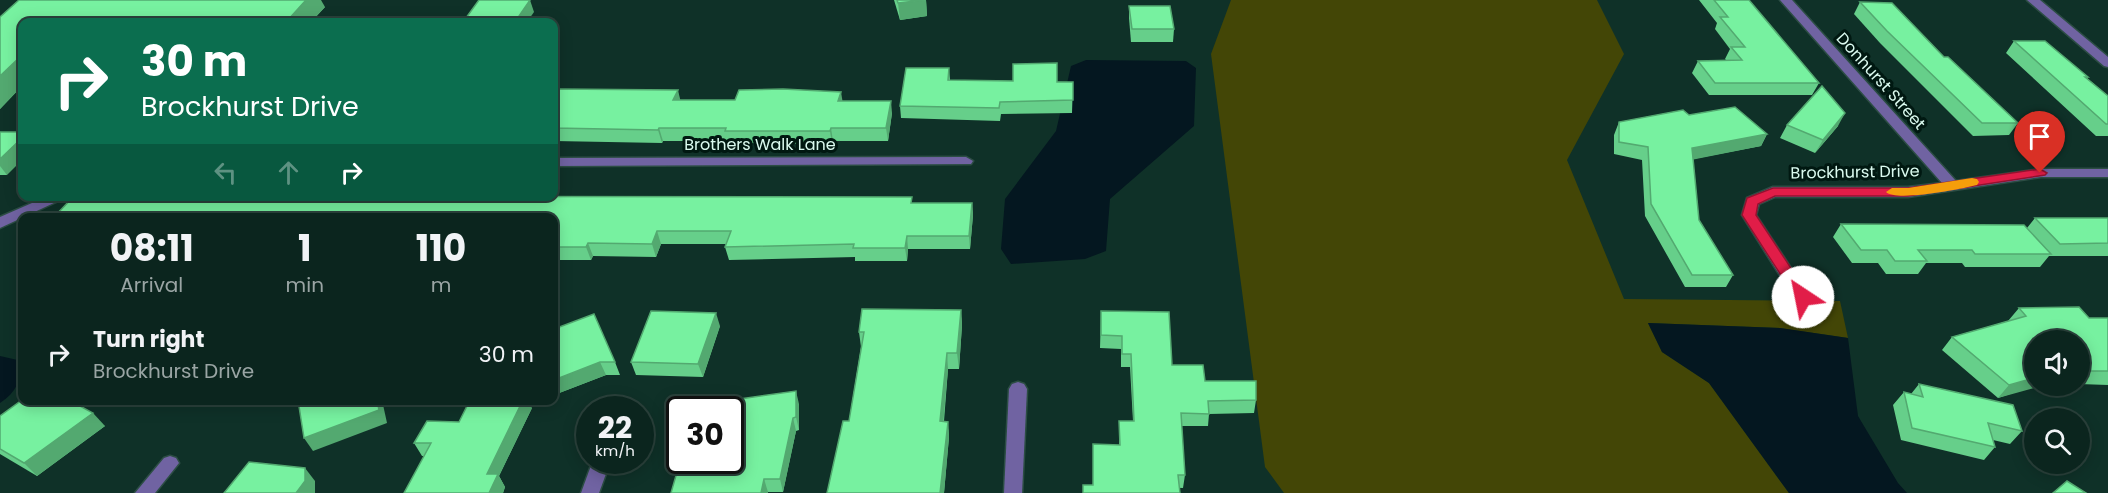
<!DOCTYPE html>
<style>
:root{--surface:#0b251e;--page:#19312b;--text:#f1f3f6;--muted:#9aa5a4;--line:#2b423c}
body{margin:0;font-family:Poppins,sans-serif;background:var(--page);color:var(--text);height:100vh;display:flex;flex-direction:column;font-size:22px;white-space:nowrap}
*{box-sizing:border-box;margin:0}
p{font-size:20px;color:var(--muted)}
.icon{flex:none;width:33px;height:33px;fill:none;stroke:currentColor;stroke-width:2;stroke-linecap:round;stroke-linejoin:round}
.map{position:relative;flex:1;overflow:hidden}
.sheet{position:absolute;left:18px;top:213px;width:540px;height:192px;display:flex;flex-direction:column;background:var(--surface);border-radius:12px;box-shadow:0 3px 15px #0003,0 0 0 2px var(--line)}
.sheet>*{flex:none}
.top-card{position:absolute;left:18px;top:18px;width:540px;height:183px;border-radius:12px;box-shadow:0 3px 15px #0003,0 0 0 2px var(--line);background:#0b6e4f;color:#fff;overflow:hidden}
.fabs{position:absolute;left:2024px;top:330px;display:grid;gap:12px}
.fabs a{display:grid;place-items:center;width:66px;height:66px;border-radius:50%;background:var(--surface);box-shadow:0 3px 15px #0003,0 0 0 2px var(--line);font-size:30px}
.speed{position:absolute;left:576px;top:396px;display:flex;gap:12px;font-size:30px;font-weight:700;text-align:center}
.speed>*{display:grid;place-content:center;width:78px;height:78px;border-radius:50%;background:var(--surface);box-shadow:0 3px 15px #0003,0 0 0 2px var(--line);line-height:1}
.speed small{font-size:15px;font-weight:400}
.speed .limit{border:3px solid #111;border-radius:9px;background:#fff;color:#111}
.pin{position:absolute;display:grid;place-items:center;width:51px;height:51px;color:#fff;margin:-62px -26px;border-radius:50% 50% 50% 0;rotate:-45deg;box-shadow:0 0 6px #0007}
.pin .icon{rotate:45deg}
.me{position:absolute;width:66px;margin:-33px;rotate:326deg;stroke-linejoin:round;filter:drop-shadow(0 0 4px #0008)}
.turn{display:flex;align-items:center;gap:21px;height:126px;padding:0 24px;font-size:27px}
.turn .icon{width:78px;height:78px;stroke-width:2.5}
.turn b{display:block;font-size:42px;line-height:51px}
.lanes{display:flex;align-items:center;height:57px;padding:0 24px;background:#0003;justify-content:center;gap:30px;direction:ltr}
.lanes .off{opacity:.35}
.eta{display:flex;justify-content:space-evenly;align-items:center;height:102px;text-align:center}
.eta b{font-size:36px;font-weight:700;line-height:42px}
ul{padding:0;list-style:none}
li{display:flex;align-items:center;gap:18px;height:78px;padding:0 24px}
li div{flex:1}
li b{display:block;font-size:22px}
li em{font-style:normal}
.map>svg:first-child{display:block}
</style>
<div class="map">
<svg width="2108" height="493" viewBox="0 0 2108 493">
<rect width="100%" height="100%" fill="#0f3128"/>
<path fill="#434606" d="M1231,0H1597L1624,54L1567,160L1624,299L1840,301L1848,338L1780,328L1648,323L1662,352L1709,383L1789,493H1284L1265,467L1211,54Z"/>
<g fill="#041720">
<path d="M1086,60L1186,61L1196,68L1194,126L1110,199L1106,251L1085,259L1011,264L1001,249L1005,199L1056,131L1071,66Z"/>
<path d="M1648,323L1780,328L1848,338L1858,416L1898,483L1907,493H1789L1709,383L1662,352Z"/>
<path d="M0,356L22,361C22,379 16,393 0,403Z"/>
</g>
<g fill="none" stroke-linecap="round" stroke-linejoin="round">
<g stroke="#2c4d44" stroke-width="3">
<g id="minor">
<path d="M1780,0H1792L1956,181L2041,169H2108V177H2041L1908,197H1775L1759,204L1756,215L1810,297L1808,301H1796L1742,215L1747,198L1773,187H1908L1942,183Z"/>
<path d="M2027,0H2040L2108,57V67L2104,66Z"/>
<path d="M966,157L973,161L971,164L554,166V158Z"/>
<path d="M48,196H69L0,228V217Z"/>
<path d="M1018,382L1024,384L1027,389L1022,493H1004L1009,389L1012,384Z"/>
<path d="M170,456L176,458L179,463L155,493H135L164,458Z"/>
<path d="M593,460H611L599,493H581Z"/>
</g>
</g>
<use href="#minor" fill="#7063a2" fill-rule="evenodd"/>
</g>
<g fill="#66cf8a">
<path d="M894,0H926L927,16L900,20Z"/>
<path d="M1699,0H1749L1819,83L1812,95H1709L1692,73L1698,61L1726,60L1725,59L1730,49L1715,29L1717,23Z"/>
<path d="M1860,2L1944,57L2018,123L2009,135L1973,136L1880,43L1854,14Z"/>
<path d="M1129,6L1174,29L1173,42H1131L1129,18Z"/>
<path d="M325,7L311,22H22V86L0,109V17Z"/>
<path d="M2014,41L2088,77L2087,78L2108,96V136H2096L2006,53Z"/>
<path d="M949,68L950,80L1073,82L1072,113L1001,114L1000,121L901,118L900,106Z"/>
<path d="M554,89L680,100L842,101L892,113L888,141H833L832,144L728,143L727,141H663L662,143L554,141Z"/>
<path d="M1689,115L1767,134L1761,146L1693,159L1699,220L1733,275L1726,287H1685L1645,216L1642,160L1614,154V135L1619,122Z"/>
<path d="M1787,125L1838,126L1815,153L1780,138Z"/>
<path d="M0,132L7,175H0Z"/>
<path d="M913,203H972L973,215L970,249H908L907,261H855V257L729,260L725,247L727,244H661L656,257L593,256L591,260H554V218Z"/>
<path d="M2035,218H2108V256H2049L2040,267H1965L1962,263H1926L1918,274H1886L1878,263H1852L1833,237L1841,224L2027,228Z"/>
<path d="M2019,308L2089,318H2108V385L2079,384V340L2034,386L1998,398L1942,350L1952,337L2008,321Z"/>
<path d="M961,310L962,325L959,369H948L944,421L948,422L949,437L944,493H827L849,421L861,347L859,332Z"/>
<path d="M1101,311L1172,365L1205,381L1256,400L1254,413L1209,414L1208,426H1181L1185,475L1183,488L1092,485L1119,445V421H1133L1130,367H1121V349L1100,348Z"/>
<path d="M720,326L703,377L636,375L631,362Z"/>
<path d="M554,329L615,362L620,375H606L554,395Z"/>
<path d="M1919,384L2022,431L2010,444L1993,440L1995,447L1984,460L1901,440L1893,405L1904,392L1911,394Z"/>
<path d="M799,404V430L796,431L783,492H768L707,472Z"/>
<path d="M34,406L105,426L37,476L0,454V416Z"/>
<path d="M532,408L499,476L505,487L503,493H404L424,456H422L414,443L459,422Z"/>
</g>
<g fill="#53a970">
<path d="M306,0H321L325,7L311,22H287V21Z"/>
<path d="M530,0L534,12L527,22H515Z"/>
<path d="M926,0L927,16L900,20L898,3Z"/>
<path d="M22,55V86L0,109V76Z"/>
<path d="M678,90L681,103L673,100Z"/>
<path d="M841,92L843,104L838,101Z"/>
<path d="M891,101L892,113L888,141L886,128Z"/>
<path d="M1845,113L1838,126L1815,153L1823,140Z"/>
<path d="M659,128L663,141L662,143L658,130Z"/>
<path d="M831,128L833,141L832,144L830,131Z"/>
<path d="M1767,134L1761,146L1686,161L1692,148Z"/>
<path d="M22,138V160L7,175L0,166V159Z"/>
<path d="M972,203L973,215L970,249L969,236Z"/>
<path d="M657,231L661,244L656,257L652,244Z"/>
<path d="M907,236L908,249L907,261L905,248Z"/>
<path d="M588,243L593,256L591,260L586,247Z"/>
<path d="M961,310L962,325L959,369L957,353Z"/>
<path d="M716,313L720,326L703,377L698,364Z"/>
<path d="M947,353L948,369L942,437L940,421Z"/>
<path d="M600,362L606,375L554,395V380Z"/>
<path d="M2034,378V386H2041L1998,398L2009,385Z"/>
<path d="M796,391L799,404V430L796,417Z"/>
<path d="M377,400H382L387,423L313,451L304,438Z"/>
<path d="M523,400H528L532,408L499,476L505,487L503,493H489L487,474Z"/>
<path d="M93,413L105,426L37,476L24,463Z"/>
<path d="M793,418L796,431L783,492L780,479Z"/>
<path d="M948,422L949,437L944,493H940Z"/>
<path d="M305,468L315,481V493H296Z"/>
<path d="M764,479L768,492V493H761Z"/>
</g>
<g fill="#77f1a0" stroke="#53a970" stroke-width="1.5">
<path d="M19,0H306L287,21H57L56,22H22V55L0,76V17Z"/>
<path d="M479,0H530L515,22H463Z"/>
<path d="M897,0H924L898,3Z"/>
<path d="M1714,0H1749L1819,83H1715L1698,61L1742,60L1731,47H1745L1720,17H1728Z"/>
<path d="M1860,2L1892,3L1944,57H1948L2018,123H1982L1887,31Z"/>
<path d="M1129,6H1170L1174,29H1132Z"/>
<path d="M2014,41H2045L2088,77H2085L2108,96V124H2106Z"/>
<path d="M1057,63V82H1073V100L1000,102L999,108L900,106L906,68H949L948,80L1013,81V64Z"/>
<path d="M1822,86L1845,113L1823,140L1787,125Z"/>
<path d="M554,89L678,90L673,100H735L739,90L783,89L841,92L838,101H891L886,128H831L830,131H725L726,128H659L658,130L554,128Z"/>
<path d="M1735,107L1767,134L1692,148L1699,220L1733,275H1692L1651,204L1648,147L1619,142V122L1683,110L1689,115Z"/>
<path d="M0,132H22V138L0,159Z"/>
<path d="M74,196L912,197L911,203H972L969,236H907L905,248H853L854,244L725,247L731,231H657L652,244L588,243L586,247H554V218H53Z"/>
<path d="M2035,218H2108V243L2060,244Z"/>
<path d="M1841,224L2024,225L2051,254H1975L1972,250H1918L1927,261H1895L1887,250H1861Z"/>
<path d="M2079,307L2089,318H2108V371H2079V340H2034V378L2009,385L1952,337L2026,316L2019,308Z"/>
<path d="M862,309L961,310L957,353H947L940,421L948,422L940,493H827L843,421H849L864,332H859Z"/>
<path d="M651,311L716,313L698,364L631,362Z"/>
<path d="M1101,311L1169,312L1172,365H1203L1205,381H1256V400L1208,401L1209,414L1181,413L1185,475H1178L1180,493H1083V485H1093V444L1120,445L1119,421H1134L1131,354H1122V336L1101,335Z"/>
<path d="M594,314L615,362H600L554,380V329Z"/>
<path d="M1919,384L2013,405L2022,431L1988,423L1995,447L1912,428L1904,392L1923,397Z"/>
<path d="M796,391V417L793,418L780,479H764L761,493H671L677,472H707L710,460H730V410H705V404Z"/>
<path d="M22,400H25L34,406L42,400H69L93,413L24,463L0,449V416Z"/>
<path d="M298,400H377L379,410L304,438Z"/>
<path d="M470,400H523L487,474H498L489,493H404L431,443H414L427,421L459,422Z"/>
<path d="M249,462L305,468V481L296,493H299H224Z"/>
<path d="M2067,481L2086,493H2053Z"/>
</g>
<path fill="#e11d48" stroke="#92132f" stroke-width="1.5" d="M2040,169L2047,173L2045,175L1908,196H1775L1758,204L1756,215L1810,297L1803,302L1797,300L1742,215L1747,198L1773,188H1908Z"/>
<path fill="#f59e0b" d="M1972,178L1977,179L1979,182L1977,185C1961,189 1896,202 1886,192L1892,188H1908Z"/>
<g text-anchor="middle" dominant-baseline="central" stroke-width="6" stroke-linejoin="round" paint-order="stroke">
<g font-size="16" fill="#dbfbf0" stroke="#001811">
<text transform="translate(1881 81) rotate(48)">Donhurst Street</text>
<text x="760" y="144">Brothers Walk Lane</text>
<text transform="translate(1855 172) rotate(-1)">Brockhurst Drive</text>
</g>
</g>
</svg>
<div class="fabs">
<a><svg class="icon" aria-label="sound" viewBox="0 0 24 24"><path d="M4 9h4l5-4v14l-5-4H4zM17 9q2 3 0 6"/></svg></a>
<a><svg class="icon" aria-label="search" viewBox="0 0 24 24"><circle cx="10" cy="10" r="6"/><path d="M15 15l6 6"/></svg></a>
</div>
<div class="speed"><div>22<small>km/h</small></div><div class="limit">30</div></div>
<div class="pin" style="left:2040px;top:173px;background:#d93025"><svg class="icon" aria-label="arrive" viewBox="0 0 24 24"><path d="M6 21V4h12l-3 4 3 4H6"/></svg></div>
<svg class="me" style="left:1803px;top:297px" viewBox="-20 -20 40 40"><circle r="19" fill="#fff"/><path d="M0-13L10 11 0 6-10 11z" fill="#e11d48"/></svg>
<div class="top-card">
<div class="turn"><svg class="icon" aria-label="right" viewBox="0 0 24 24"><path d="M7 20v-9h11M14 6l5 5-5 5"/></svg><div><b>30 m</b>Brockhurst Drive</div></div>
<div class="lanes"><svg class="icon off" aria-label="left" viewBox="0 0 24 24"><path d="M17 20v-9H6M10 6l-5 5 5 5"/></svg><svg class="icon off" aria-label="ahead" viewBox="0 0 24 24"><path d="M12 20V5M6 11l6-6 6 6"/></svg><svg class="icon" aria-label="right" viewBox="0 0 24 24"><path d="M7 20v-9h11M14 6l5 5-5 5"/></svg></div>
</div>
<section class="sheet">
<div class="eta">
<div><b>08:11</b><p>Arrival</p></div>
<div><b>1</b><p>min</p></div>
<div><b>110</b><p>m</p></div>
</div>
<ul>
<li><svg class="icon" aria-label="right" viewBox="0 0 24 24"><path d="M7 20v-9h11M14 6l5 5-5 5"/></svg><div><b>Turn right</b><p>Brockhurst Drive</p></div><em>30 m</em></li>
</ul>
</section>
</div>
